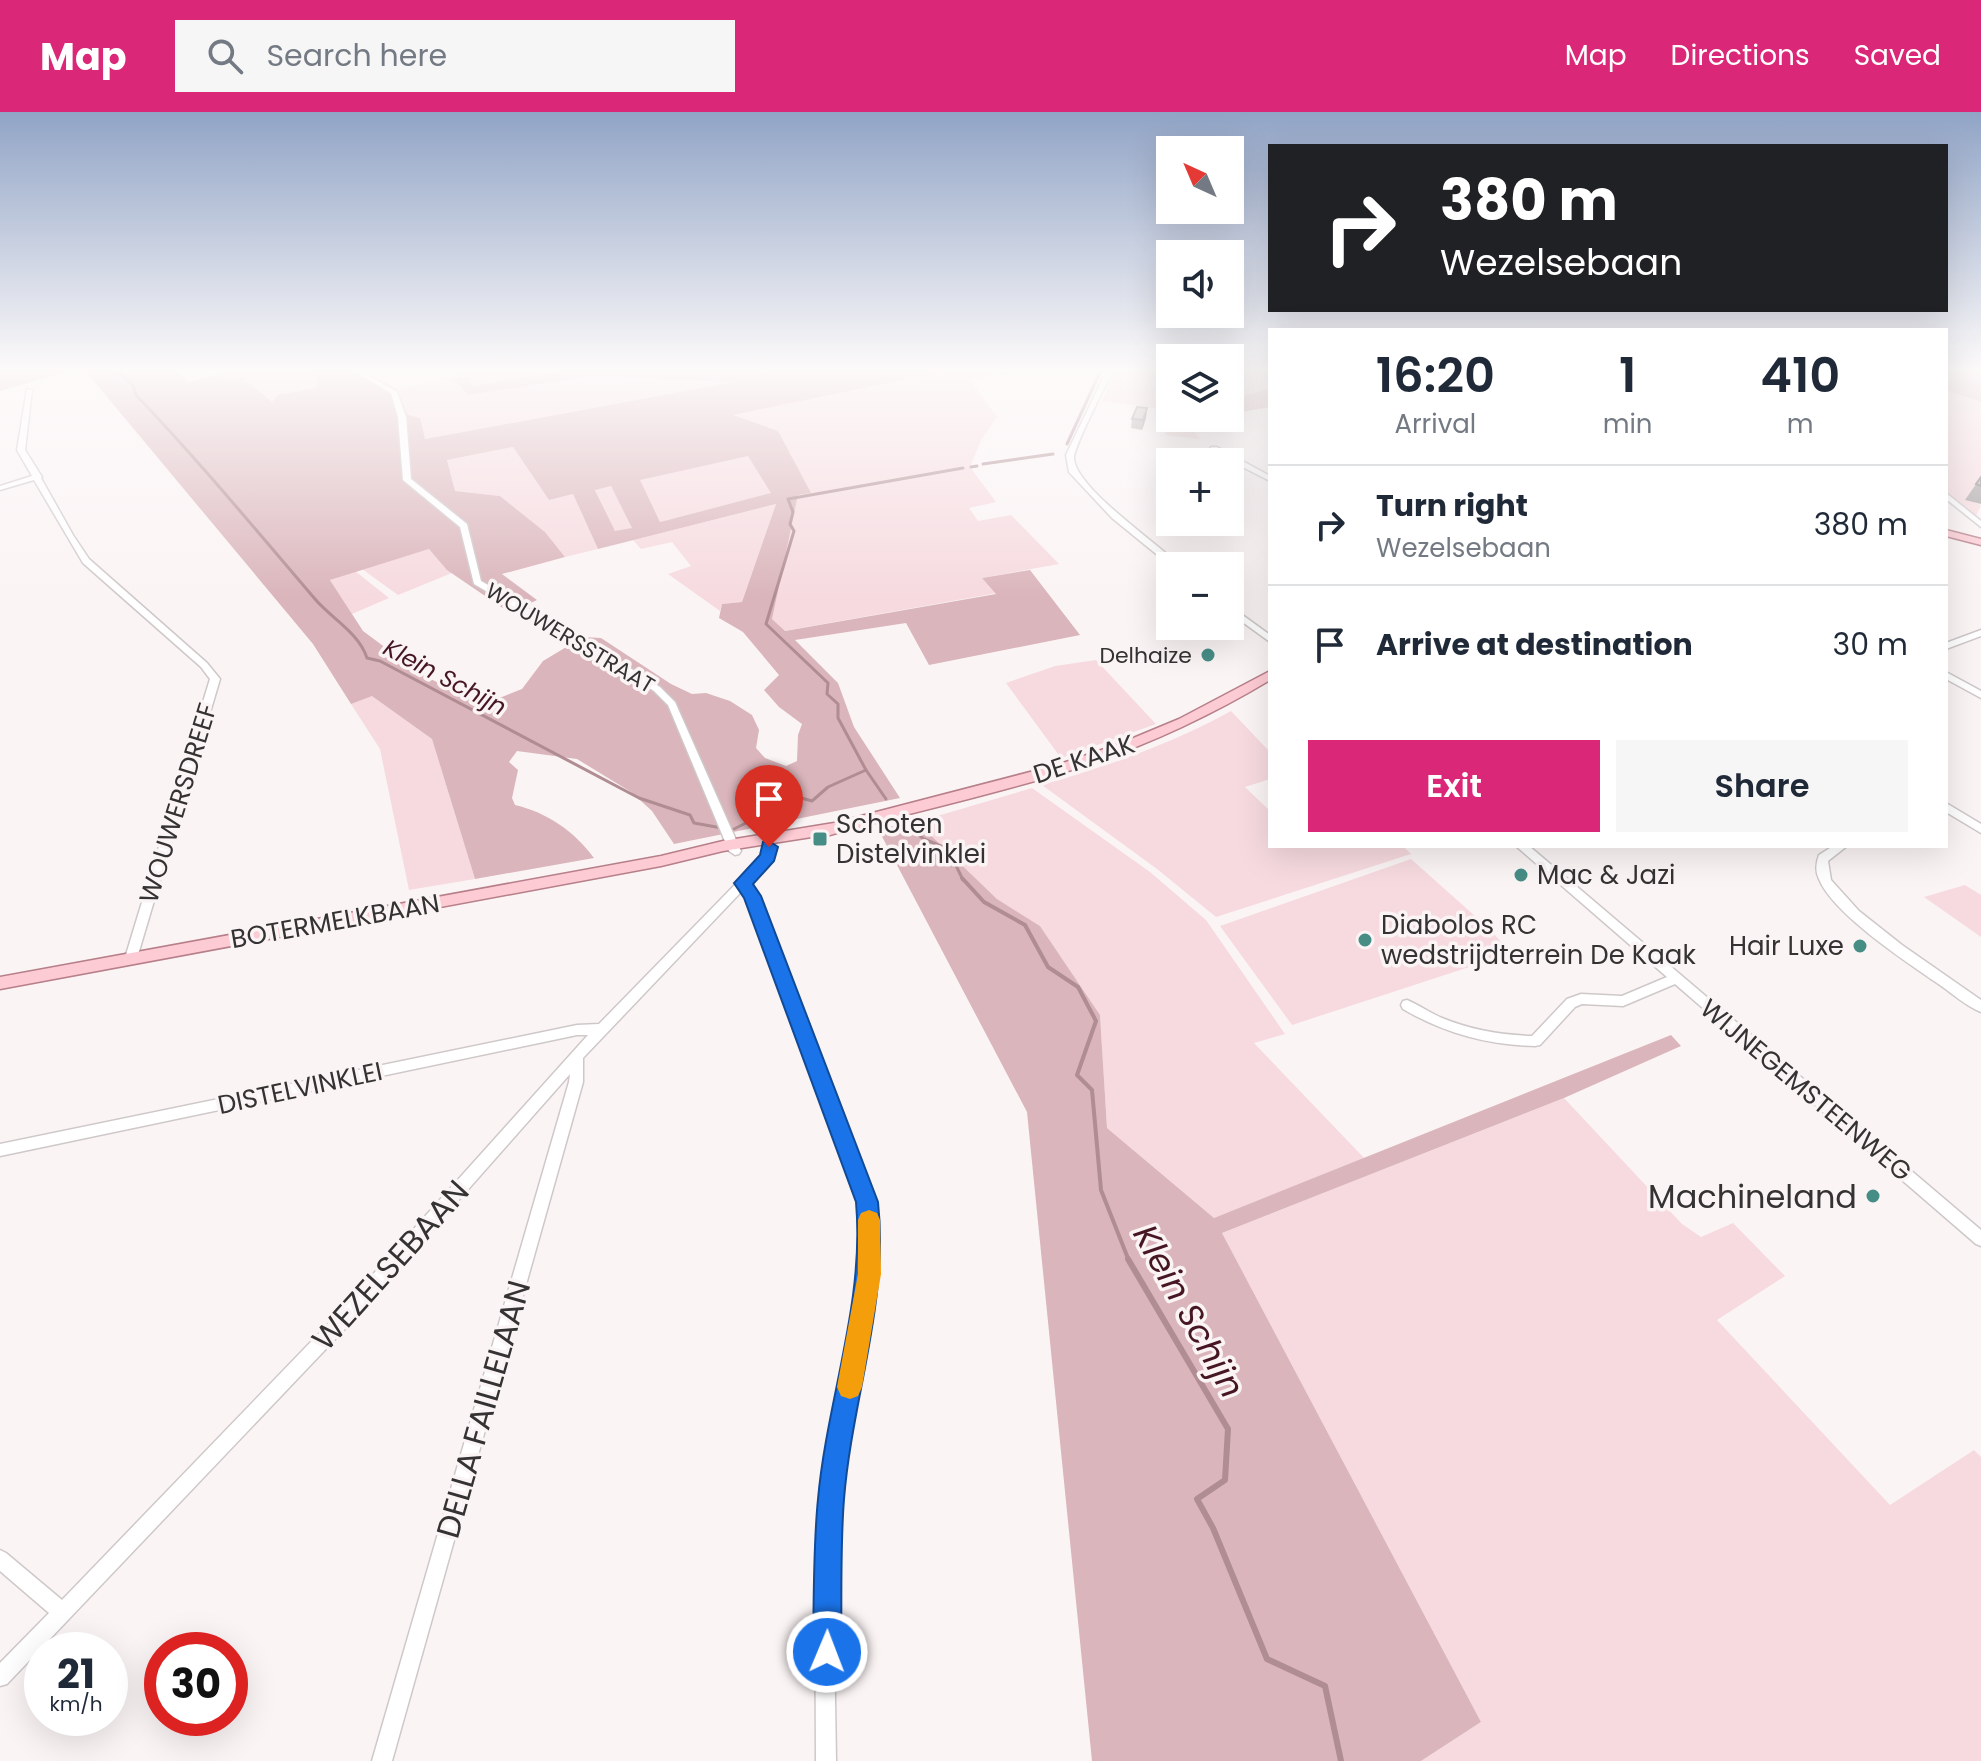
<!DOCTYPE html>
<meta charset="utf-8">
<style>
:root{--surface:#fff;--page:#f6f6f7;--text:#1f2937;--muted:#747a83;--line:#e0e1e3;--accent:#db2777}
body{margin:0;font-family:Poppins,sans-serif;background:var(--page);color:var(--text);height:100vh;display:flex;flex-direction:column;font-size:30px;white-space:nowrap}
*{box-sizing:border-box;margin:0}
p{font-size:26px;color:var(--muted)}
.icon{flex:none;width:44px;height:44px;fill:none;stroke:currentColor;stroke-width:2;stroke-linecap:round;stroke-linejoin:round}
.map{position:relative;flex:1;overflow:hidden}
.sheet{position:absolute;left:1268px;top:216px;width:680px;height:520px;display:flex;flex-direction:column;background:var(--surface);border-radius:0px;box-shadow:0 8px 32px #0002}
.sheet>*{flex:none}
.banner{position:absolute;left:1268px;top:32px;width:680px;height:168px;border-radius:0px;box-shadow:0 8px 32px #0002;background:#202124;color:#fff;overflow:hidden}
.needle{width:52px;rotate:316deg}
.buttons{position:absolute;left:1156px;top:24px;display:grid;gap:16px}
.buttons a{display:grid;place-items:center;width:88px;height:88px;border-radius:0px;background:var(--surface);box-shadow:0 8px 32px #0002;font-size:40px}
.speed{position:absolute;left:24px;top:1520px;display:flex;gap:16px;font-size:40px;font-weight:700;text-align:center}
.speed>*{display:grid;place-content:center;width:104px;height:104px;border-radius:50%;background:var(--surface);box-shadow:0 8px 32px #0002;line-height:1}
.speed small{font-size:20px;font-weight:400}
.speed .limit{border:12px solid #d22;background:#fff;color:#111}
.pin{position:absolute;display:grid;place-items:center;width:68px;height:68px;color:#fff;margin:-82px -34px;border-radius:50% 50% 50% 0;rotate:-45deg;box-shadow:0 0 8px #0007}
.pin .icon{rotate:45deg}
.me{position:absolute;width:88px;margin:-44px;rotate:1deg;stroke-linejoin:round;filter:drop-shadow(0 0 6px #0008)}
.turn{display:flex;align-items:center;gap:28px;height:168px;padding:0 40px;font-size:36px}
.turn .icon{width:104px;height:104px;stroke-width:2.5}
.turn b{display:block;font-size:56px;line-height:68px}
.eta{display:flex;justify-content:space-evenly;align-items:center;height:136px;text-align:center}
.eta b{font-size:48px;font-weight:600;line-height:56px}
.action{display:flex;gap:16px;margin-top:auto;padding:16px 40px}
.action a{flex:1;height:92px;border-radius:0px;background:var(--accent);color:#fff;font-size:32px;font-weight:600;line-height:92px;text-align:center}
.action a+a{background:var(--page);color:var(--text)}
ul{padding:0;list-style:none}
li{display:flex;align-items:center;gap:24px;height:120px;padding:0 40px;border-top:2px solid var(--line)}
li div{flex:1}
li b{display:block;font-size:30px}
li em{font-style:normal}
header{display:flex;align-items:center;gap:48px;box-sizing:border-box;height:112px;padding:0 40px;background:var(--accent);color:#fff}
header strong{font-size:38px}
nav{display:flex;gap:44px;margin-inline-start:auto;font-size:28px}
.search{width:560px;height:72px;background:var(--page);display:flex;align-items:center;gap:20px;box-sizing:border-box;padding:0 28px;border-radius:0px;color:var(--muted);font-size:30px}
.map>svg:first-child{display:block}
</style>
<header>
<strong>Map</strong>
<div class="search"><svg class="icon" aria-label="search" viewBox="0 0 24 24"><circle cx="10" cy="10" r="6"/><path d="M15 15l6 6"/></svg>Search here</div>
<nav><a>Map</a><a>Directions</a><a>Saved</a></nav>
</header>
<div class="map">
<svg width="1981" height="1649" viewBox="0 0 1981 1649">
<rect width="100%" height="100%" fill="#fbf4f5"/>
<g fill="#f6dadf">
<path d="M239,256H294L317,265L316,276L278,283L272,290L242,265L229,268L219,262Z"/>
<path d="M461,256H577L472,274L468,283L593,264L737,269L425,327L408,303L397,277L453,266Z"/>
<path d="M960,256H1018L1014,261L969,267L997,305L982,326L970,355L996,390L969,396L978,409L1011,403L1059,452L982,466L997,481L784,519L772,507L773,497L798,383L810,381L732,303Z"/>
<path d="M1117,256H1170V282L1162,283L1170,292V306H1182L1200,327L1165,323L1169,298L1102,289Z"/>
<path d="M1230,256H1270V276L1230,288Z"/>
<path d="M1946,278L1981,290V368L1966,387L1981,393L1976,404L1946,382Z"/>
<path d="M513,335L549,388L573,382L598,437L565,445L545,420L500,384L455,379L447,348Z"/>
<path d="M748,343L772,381L660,410L639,368Z"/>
<path d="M611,374L633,416L615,420L595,377Z"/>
<path d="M776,392L742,490L722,492L720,499L668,462L691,454L672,430L641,437L633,428Z"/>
<path d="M429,437L452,461L398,483L362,457Z"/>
<path d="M355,459L389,486L352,502L330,468Z"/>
<path d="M1096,548L1156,612L1061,646L1006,571L1055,554Z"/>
<path d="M372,583L432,627L475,767L409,778L380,637L351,592Z"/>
<path d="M1231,599L1270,640V667L1245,675L1270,699V734H1403L1411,742L1216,805L1157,757L1042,673C1108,654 1171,632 1231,599Z"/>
<path d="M1032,676L1150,760L1206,808L1285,922L1254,931L1365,1047L1214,1106L1107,1016L1100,903L1040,814L997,787L917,710Z"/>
<path d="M1411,747L1484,812L1512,841L1292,913L1220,814Z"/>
<path d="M1965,773L1981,783V825L1924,785Z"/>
<path d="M1564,986L1682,1112L1701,1125L1733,1111L1785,1164L1717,1208L1890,1393L1974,1338L1981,1345V1649H1421L1481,1610L1222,1121Z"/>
</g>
<g fill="#dab5bb" fill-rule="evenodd">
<path d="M0,256H79L0,279Z"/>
<path d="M83,256H175L189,270L219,262L229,268L242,265L272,290L278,283L316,276L317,265L294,256H357L397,277L408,303L420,306L425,327L733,270L593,264L468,283L453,266L468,265L473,274L577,256H874L877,259L893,256H960L733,303L778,319L811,381L798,383L772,507L785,519L996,482L982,466L1030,458L1080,523L929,553L906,511L795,528L838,571L854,615L900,686L674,732L652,699L631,680L577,647L517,639L509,650L518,658L512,686L515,693C548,701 574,719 594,746L475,767L432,627L372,584L351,592L313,532ZM513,335L549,388L573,382L598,437L776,392L742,490L722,492L719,506L743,520L779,563L764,578L779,595L802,612L798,623L797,649L786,654L765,646L756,636L759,618L752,603L730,589L706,581L692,582L671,572L601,526L583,525L543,549L522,577L482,593L421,562L363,519L330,468L429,437L447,458L510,501L537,488L502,462L565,445L545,420L500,384L455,379L447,348ZM748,344L771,381L660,410L640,368ZM611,374L632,416L615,419L595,378Z"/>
<path d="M1946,256H1981V290L1946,278Z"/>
<path d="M1270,276V295L1230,302V288Z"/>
<path d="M917,710L997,787L1040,814L1100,903L1107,1016L1214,1106L1671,923L1681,934L1564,986L1222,1121L1481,1610L1421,1649H1092L1027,1000L878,717Z"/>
</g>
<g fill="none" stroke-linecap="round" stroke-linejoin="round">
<g stroke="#b08d93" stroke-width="3">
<path d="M113,256L133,273L136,283C199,349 256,418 315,487C332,507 359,521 367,546L380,549L639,686L690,703L694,711L722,716"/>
<path d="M1067,332L1102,256"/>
<path d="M983,352L1053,342"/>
<path d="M971,355L977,354"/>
<path d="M866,658L838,606V592L827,582L828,571L766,512L794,419L790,412L793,400L788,387L963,356"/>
<path d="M901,710L924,727L948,737L963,768"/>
<path d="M732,718L754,707L781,700L787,687L798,685L812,689L828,675L866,658L886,687"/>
</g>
<path stroke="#b08d93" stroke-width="4" d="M962,766L984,790L1025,813L1048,855L1078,875L1096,909L1077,963L1092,978L1101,1078L1129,1149"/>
<path stroke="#b08d93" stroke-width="6" d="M1128,1147L1228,1317L1225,1368L1197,1387L1213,1416L1267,1547L1325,1574L1341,1649"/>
<g stroke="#cfc8c9" stroke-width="3">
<g id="minor">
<path d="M349,256H356L397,280L406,305L411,367L467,412L481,469L614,546L660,575L675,590L741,739L739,742L735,743L729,739L668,593L654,579L608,550L474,472L460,415L403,368L398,305L391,281Z"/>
<path d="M1108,256H1114C1107,271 1074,334 1074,346C1075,376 1158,431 1180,454H1171L1112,406L1069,360L1066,343Z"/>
<path d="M27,277L32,278L25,338L42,365L41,366L73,423L89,447L207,551L220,567L137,846L135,849H127L125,846L210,567L201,555L83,451L34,368L0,378V374L32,364L17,338Z"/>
<path d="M1211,335H1217L1270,364V369L1211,339Z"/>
<path d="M1946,381L1981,409V415L1946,387Z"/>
<path d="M1230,494L1270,523V530L1230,501Z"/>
<path d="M1981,518V524L1946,537V531Z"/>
<path d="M1946,560L1981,579V586L1946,567Z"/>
<path d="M1946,691L1981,712V721L1946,700Z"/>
<path d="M769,731L775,735L772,748L749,771L758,784L874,1090C876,1127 875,1163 871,1200C863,1262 846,1323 840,1386C831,1473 835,1562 836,1649H816C816,1562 813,1473 822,1386C830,1311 854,1239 859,1163C861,1139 861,1115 860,1090L747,785L742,779L583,946V970L392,1649H372L569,970L570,962L343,1219L7,1572L0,1574V1551L49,1501L0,1459V1438L6,1441L62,1488L331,1209L588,923H577L0,1044V1032L577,913L599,912L763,744V735Z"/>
<path d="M1516,734H1529L1981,1118V1134L1976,1132L1675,872L1623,894L1582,892L1575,895L1540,933L1535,934C1487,933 1444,921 1403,897L1401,893L1403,889L1407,888C1419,893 1430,901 1442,906C1471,918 1501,923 1532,924L1567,887L1581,882L1622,884L1667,865Z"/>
<path d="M1833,734H1847L1828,749L1831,768L1859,799L1902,833L1981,888V900C1966,894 1953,882 1940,873C1908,851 1833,802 1819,767C1815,759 1816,751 1819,743Z"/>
</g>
</g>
<g stroke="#b67f89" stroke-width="3">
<g id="major">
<path d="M1946,418L1981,427V433L1946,424Z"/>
<path d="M1270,559V568C1205,607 1137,638 1065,660C985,685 903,702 823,725L818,724L723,739L661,754L0,877V865L661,744L723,729L834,711L1057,653L1119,632L1179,607Z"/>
</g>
</g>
<use href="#minor" fill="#fff" fill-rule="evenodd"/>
<use href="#major" fill="#fdcbd4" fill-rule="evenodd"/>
</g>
<g fill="#a49fa0">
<path d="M1147,296L1146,306L1142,318L1131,316L1132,307Z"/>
<path d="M1981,365V392L1965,388Z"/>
</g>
<path fill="#868282" d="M1147,296L1146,306L1142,318L1143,308Z"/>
<g fill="#bfb9ba" stroke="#868282" stroke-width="2">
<path d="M1137,295L1147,296L1143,308L1132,307Z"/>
<path d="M1981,365V374L1976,372Z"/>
</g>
<linearGradient id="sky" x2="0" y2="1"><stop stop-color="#91a4c6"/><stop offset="0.53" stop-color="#fdfafa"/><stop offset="1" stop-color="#fdfafa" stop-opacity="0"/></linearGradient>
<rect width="1981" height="486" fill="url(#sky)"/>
<path fill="#1a73e8" stroke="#114b97" stroke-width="2" d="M769,729L778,735L774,749L753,772L761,784L878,1090C889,1191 852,1287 844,1387C840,1437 842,1489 841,1540L837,1550L827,1554L817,1550L813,1540C814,1489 813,1437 818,1387C827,1287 865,1191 856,1090L744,786L734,771L760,743L763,730Z"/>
<path fill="#f59e0b" d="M869,1098L877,1101L880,1108L881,1162L862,1275L858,1284L850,1287L841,1284L837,1275L858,1162V1108L861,1101Z"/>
<g fill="#468d86" stroke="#fbf4f5" stroke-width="3">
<circle cx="1208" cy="543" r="8"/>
<rect x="812" y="719" width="16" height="16" rx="4"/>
<circle cx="1521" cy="763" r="8"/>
<circle cx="1365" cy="828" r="8"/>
<circle cx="1860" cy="834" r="8"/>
<circle cx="1873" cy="1084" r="8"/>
</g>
<g text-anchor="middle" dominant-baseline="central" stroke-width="7" stroke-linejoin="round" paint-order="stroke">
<g font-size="22" fill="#343232" stroke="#fbf4f5">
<text transform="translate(570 526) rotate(31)">WOUWERSSTRAAT</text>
</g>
<g font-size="22" fill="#343232" stroke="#fbf4f5" text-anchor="end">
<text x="1192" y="543">Delhaize</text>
</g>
<g font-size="24" font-style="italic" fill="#461623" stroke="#fbf4f5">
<text transform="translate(445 565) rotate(28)">Klein Schijn</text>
</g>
<g font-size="26" fill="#343232" stroke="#fbf4f5">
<text transform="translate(1084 647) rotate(-18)">DE KAAK</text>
<text transform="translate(178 691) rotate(-73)">WOUWERSDREEF</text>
<text transform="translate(335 809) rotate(-10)">BOTERMELKBAAN</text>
<text transform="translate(300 976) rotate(-12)">DISTELVINKLEI</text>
<text transform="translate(1806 978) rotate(40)">WIJNEGEMSTEENWEG</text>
</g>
<g font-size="26" fill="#343232" stroke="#fbf4f5" text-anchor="start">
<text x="836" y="712">Schoten<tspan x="836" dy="30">Distelvinklei</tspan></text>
<text x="1537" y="763">Mac &amp; Jazi</text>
<text x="1381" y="813">Diabolos RC<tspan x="1381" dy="30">wedstrijdterrein De Kaak</tspan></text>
<text x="1844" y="834" text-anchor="end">Hair Luxe</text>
</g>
<g font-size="32" fill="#343232" stroke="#fbf4f5" text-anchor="end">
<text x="1857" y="1084">Machineland</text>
</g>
<g font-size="32" fill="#343232" stroke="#fbf4f5">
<text transform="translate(390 1153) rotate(-48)">WEZELSEBAAN</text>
<text transform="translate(483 1297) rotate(-74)">DELLA FAILLELAAN</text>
</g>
<g font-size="34" font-style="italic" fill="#461623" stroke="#fbf4f5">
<text transform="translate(1189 1199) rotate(61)">Klein Schijn</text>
</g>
</g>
</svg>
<div class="buttons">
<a><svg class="needle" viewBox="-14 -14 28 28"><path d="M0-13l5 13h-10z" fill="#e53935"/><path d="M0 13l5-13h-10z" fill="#747a83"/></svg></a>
<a><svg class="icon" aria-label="sound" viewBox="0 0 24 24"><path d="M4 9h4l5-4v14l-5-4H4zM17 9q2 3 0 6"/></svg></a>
<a><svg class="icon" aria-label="layers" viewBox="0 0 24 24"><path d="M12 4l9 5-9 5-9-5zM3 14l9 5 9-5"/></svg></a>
<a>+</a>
<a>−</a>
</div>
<div class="speed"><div>21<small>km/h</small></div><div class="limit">30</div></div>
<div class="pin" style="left:769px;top:735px;background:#d93025"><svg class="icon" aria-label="arrive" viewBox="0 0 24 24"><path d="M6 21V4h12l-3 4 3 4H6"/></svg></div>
<svg class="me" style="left:827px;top:1540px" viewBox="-20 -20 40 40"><circle r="17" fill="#1a73e8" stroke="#fff" stroke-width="3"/><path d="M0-11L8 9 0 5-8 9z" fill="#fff"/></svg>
<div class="banner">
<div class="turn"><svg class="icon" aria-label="right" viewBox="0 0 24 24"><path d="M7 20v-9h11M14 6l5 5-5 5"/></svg><div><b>380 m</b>Wezelsebaan</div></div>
</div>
<section class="sheet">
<div class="eta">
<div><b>16:20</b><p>Arrival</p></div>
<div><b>1</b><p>min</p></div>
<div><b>410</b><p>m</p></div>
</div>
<ul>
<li><svg class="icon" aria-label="right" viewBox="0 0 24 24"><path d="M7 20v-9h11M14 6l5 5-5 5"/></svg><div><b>Turn right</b><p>Wezelsebaan</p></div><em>380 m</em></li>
<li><svg class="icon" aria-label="arrive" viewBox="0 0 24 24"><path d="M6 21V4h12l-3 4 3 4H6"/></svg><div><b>Arrive at destination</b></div><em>30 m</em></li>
</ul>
<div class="action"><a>Exit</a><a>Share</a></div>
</section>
</div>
